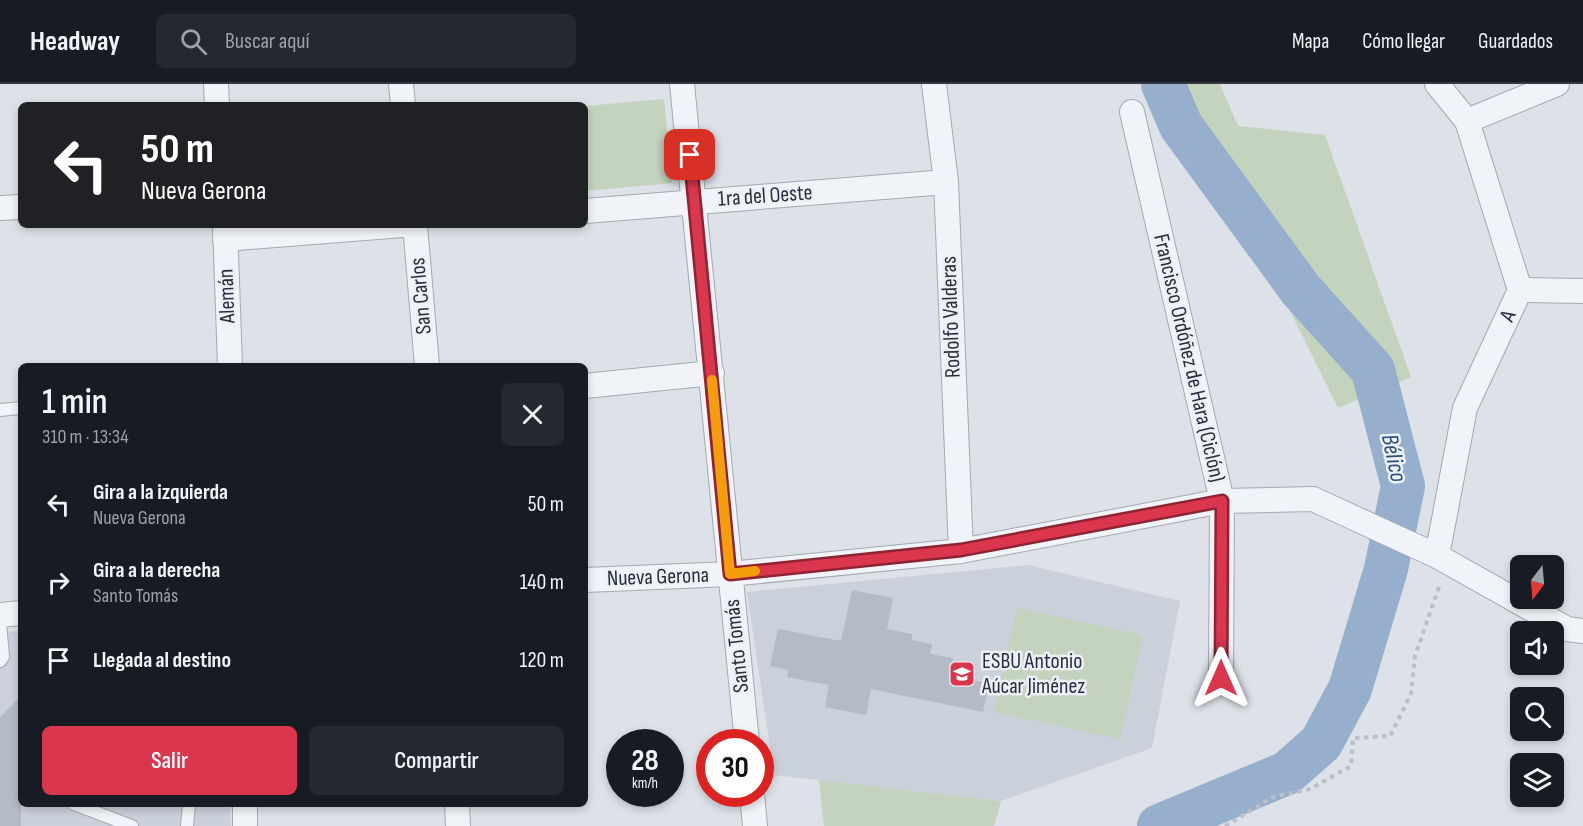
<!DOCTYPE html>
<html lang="es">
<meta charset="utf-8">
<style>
:root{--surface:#171b24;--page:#242831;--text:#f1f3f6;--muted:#9ea1a6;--line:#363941;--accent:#da364e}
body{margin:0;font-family:"Sofia Sans Condensed",sans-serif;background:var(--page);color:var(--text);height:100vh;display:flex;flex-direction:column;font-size:22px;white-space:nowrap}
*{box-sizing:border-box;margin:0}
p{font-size:20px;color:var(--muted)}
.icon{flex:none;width:33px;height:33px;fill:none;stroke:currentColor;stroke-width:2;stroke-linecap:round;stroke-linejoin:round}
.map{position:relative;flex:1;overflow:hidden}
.drawer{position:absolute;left:18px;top:279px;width:570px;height:444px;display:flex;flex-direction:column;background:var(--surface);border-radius:9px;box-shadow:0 3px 9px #0003}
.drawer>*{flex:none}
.hud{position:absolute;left:18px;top:18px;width:570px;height:126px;border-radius:9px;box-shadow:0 3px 9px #0003;background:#202124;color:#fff;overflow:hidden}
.needle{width:39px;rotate:196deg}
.controls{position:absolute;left:1510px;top:471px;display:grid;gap:12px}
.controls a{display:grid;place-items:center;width:54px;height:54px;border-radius:9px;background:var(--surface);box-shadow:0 3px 9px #0003;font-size:30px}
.speed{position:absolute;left:606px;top:645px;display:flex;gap:12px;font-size:30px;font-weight:700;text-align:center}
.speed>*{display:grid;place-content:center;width:78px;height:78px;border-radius:50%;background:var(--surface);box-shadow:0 3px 9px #0003;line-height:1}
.speed small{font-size:15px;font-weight:400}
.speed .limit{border:9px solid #d22;background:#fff;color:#111}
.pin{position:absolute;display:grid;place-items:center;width:51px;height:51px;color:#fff;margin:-26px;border-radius:12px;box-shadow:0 3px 9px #0006}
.me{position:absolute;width:66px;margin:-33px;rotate:0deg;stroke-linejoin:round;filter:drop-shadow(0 0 4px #0008)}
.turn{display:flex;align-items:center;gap:21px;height:126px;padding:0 24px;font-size:27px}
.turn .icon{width:78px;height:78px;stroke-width:2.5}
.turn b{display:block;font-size:42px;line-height:51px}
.round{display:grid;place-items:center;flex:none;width:63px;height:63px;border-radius:9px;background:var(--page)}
.overview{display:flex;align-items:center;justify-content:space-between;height:102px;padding:0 24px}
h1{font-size:36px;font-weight:600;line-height:45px}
.primary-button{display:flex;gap:12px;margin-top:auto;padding:12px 24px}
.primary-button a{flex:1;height:69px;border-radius:9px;background:var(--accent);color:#fff;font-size:24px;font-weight:600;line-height:69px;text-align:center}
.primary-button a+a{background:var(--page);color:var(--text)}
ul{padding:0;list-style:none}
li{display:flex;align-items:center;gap:18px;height:78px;padding:0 24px}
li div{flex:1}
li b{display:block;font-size:22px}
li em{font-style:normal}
header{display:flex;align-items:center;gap:36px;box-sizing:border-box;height:84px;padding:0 30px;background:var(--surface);border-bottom:2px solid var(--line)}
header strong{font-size:28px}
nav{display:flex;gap:33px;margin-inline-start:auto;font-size:21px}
.search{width:420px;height:54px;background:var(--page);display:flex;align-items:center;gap:15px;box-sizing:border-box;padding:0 21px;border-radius:9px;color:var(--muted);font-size:22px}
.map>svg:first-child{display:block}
</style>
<header>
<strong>Headway</strong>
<div class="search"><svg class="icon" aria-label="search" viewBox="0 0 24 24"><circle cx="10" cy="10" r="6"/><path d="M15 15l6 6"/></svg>Buscar aquí</div>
<nav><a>Mapa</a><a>Cómo llegar</a><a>Guardados</a></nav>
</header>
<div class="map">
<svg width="1583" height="742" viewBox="0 0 1583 742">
<rect width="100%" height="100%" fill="#dde2e9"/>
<g fill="#cbd1db">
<path d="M1028,481L1180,517L1152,664L1001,717L774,691L747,508Z"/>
<path d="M21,547V720H230L231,742H0V548Z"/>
</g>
<g fill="#c3d3be">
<path d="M1149,0H1220L1238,42L1325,51L1411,293L1338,324L1266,178L1177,56Z"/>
<path d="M664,15L672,99L585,107V22Z"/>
<path d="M1017,524L1143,551L1120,655L994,628Z"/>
<path d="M819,696L1001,717L994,742H824Z"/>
</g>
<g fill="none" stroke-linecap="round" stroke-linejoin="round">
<path stroke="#95afcc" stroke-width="44" d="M1159,742L1287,689L1321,659L1350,605L1386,485L1403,402L1373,286L1301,206L1181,42L1163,0"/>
</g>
<g fill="#b4bbc6">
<path d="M852,506L893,514L887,545L912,550V556L932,560L930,570L953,574L950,592L989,599L983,628L871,605L866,631L825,623L829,601L787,593L788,586L770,582L778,545L841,557Z"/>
<path d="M21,612V742H0V633Z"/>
</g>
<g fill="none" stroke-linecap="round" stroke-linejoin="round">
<g stroke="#a2a9b3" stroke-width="14">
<g id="lane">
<path d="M0,326L21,324"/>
<path d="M0,538L3,573L0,577"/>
<path d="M74,720L132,742"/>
<path d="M187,742L189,720"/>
</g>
</g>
<g stroke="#a2a9b3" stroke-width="26">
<g id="street">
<path d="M216,0L217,21"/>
<path d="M401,0L403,21"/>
<path d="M682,0L747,658"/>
<path d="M934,0L946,98L961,467"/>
<path d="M1132,28L1222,417L1221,594"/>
<path d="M1467,37L1557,0"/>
<path d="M0,124L21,123"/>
<path d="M585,127L946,98"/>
<path d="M225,141L230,282"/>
<path d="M415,141L427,282"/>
<path d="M225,155L403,141"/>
<path d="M1520,206L1583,207"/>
<path d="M585,302L712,289"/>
<path d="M1437,472L1465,324L1520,206L1467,37L1437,0"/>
<path d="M585,496L730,490L961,467L1222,417L1313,415L1437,472L1567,545L1583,547"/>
<path d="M0,531L21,529"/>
<path d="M752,710L755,742"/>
<path d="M245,720V742"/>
<path d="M457,720L458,742"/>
</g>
</g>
<path stroke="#bbc0c8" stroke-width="4" stroke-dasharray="4.5 4.5" stroke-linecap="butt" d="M1225,742L1273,713L1310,705L1351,682L1353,654L1390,652L1411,610L1415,572L1440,500"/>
<use href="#lane" stroke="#f0f3f7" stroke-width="12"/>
<use href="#street" stroke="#f0f3f7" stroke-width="24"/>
</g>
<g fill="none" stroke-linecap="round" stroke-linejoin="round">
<g stroke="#8e2333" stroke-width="15">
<path id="route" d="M690,71L730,490L961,466L1222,417L1221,594"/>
</g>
<use href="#route" stroke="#da364e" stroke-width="10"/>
<path stroke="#f59e0b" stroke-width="10" d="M712,296L730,490L755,487"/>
</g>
<defs>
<g id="school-square" transform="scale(1.35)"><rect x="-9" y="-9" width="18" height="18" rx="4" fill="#da364e" stroke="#edf1f6"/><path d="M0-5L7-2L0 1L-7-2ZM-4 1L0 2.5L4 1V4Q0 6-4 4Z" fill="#fff"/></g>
</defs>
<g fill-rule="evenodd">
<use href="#school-square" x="962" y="590"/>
</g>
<g text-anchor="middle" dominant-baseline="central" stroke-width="5" stroke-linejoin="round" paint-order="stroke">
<g font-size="22" fill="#252f41" stroke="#edf1f6">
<text transform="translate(765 112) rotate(-4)">1ra del Oeste</text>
<text transform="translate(227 212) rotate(-92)">Alemán</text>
<text transform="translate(421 212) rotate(-95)">San Carlos</text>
<text transform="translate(1508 232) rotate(-65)">A</text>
<text transform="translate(951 233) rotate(-92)">Rodolfo Valderas</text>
<text transform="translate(1189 274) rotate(77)">Francisco Ordóñez de Hara (Ciclón)</text>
<text transform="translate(658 493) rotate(-2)">Nueva Gerona</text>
<text transform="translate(737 562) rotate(-96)">Santo Tomás</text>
</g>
<g font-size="22" fill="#252f41" stroke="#edf1f6" text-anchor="start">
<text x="982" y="577">ESBU Antonio<tspan x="982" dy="25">Aúcar Jiménez</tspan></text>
</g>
<g font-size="24" font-style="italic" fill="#2c4e78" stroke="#edf1f6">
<text transform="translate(1394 374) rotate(78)">Bélico</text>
</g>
</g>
</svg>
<div class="controls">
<a><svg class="needle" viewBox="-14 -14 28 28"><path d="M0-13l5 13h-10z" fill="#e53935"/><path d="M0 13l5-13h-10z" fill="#9ea1a6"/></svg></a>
<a><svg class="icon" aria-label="sound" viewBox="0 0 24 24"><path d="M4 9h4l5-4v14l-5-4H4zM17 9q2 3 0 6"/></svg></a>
<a><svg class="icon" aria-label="search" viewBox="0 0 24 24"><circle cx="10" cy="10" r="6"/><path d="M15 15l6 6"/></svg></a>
<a><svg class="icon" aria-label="layers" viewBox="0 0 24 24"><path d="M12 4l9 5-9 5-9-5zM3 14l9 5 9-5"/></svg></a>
</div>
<div class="speed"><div>28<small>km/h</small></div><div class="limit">30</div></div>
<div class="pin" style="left:690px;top:71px;background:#d93025"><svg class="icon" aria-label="arrive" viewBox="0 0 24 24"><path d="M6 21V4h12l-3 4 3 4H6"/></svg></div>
<svg class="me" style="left:1221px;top:594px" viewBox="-20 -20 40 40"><path d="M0-17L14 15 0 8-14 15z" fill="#da364e" stroke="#fff" stroke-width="4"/></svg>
<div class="hud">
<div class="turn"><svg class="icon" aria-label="left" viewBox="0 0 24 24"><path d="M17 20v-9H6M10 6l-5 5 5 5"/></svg><div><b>50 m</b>Nueva Gerona</div></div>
</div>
<section class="drawer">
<div class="overview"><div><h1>1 min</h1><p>310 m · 13:34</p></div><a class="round"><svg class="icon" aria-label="close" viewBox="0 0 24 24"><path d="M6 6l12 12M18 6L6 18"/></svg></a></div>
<ul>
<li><svg class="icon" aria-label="left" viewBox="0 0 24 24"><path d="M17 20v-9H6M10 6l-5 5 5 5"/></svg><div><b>Gira a la izquierda</b><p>Nueva Gerona</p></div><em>50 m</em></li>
<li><svg class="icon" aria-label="right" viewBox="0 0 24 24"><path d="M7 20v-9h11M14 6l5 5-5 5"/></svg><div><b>Gira a la derecha</b><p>Santo Tomás</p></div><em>140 m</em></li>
<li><svg class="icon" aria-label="arrive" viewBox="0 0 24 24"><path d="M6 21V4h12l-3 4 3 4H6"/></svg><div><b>Llegada al destino</b></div><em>120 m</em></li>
</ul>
<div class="primary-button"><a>Salir</a><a>Compartir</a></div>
</section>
</div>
